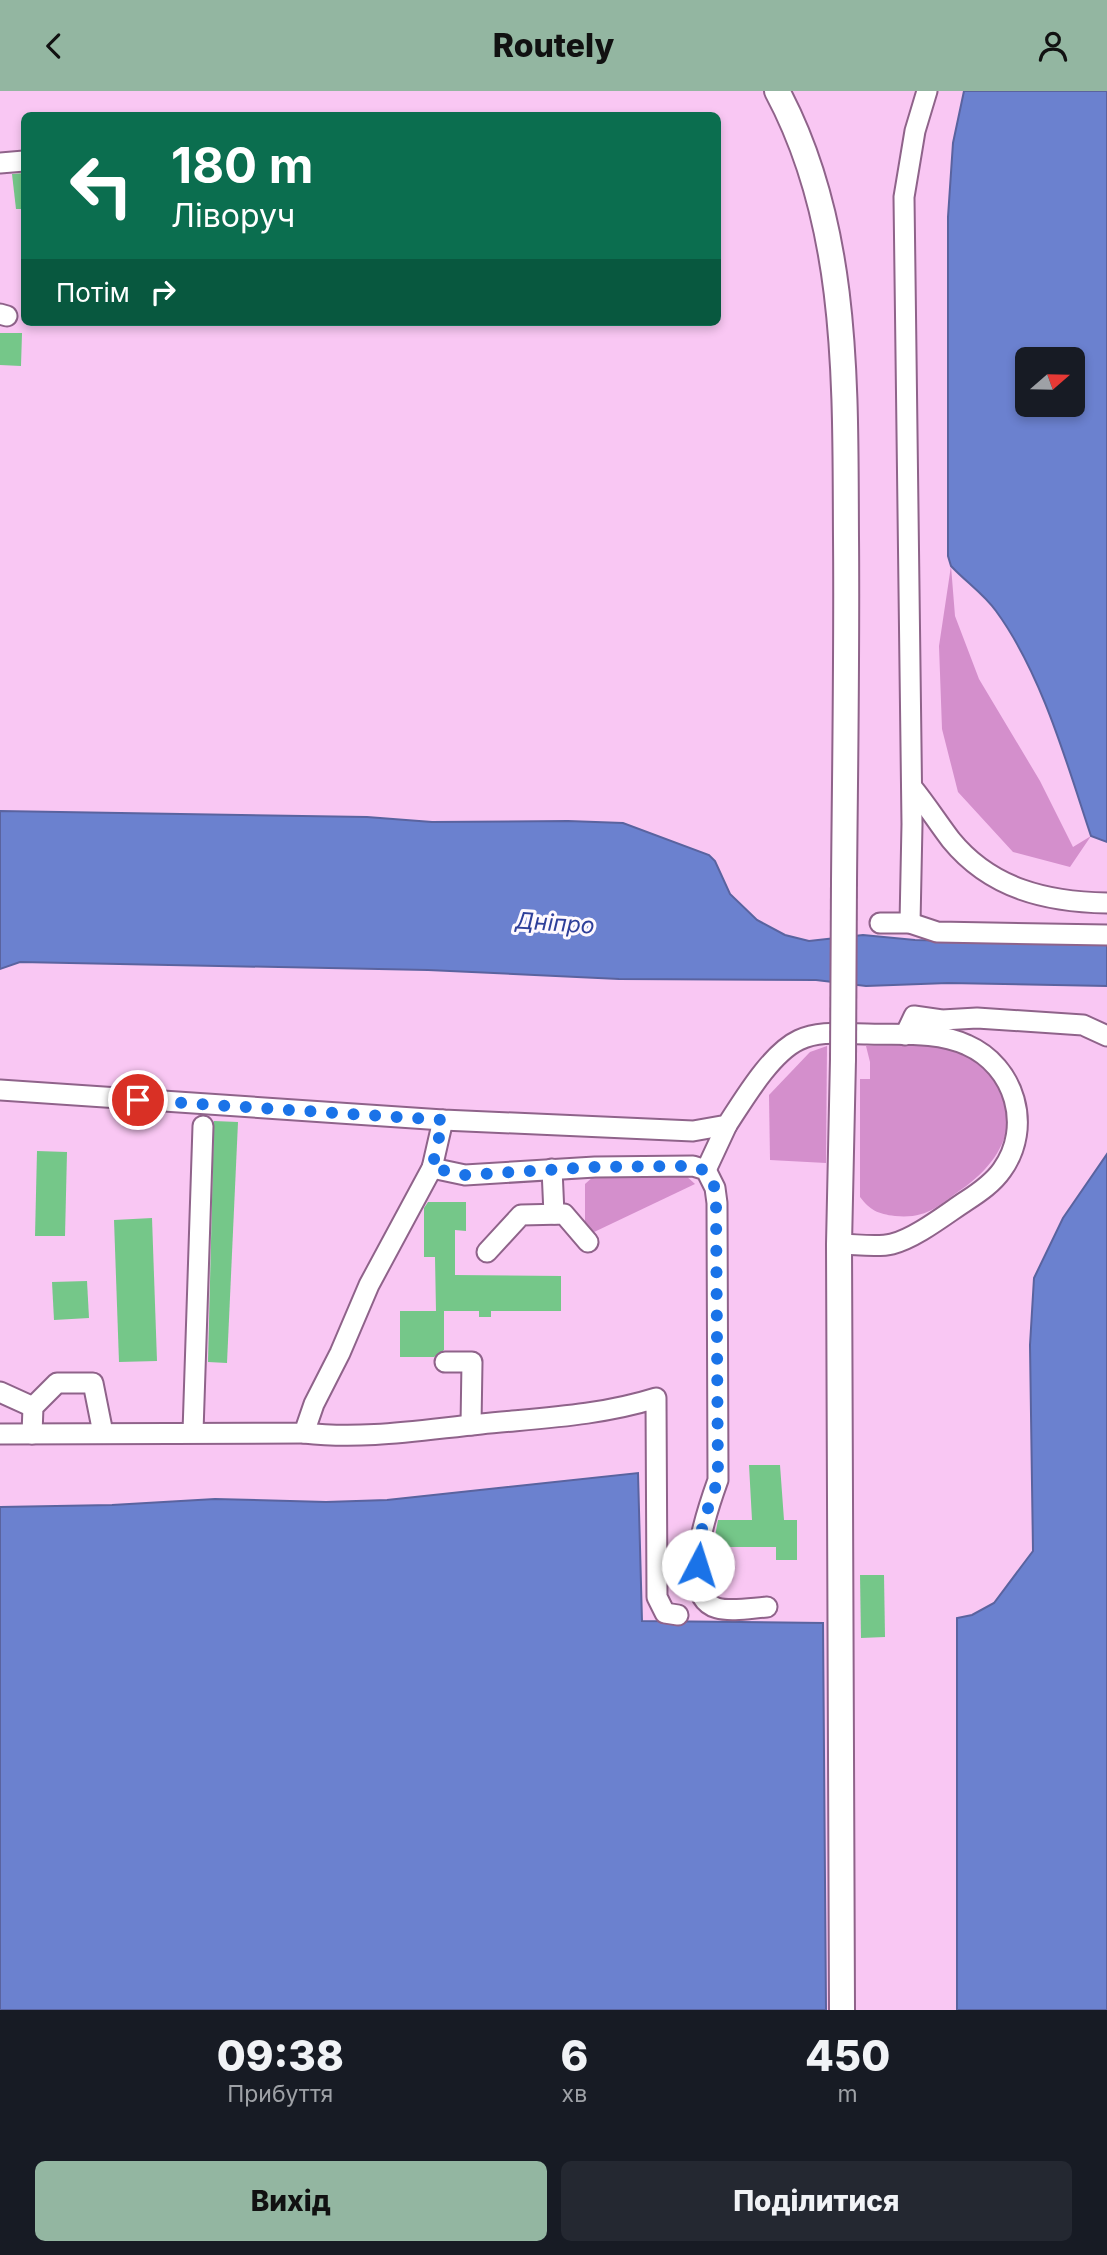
<!DOCTYPE html>
<html lang="uk">
<meta charset="utf-8">
<style>
:root{--surface:#171b24;--page:#242831;--text:#f1f3f6;--muted:#9ea1a6;--accent:#93b6a1}
body{margin:0;font-family:Inter,sans-serif;background:var(--page);color:var(--text);height:100vh;display:flex;flex-direction:column;font-size:26px;white-space:nowrap}
*{box-sizing:border-box;margin:0}
p{font-size:23px;color:var(--muted)}
.icon{flex:none;width:38px;height:38px;fill:none;stroke:currentColor;stroke-width:2;stroke-linecap:round;stroke-linejoin:round}
.map{position:relative;height:1919px;overflow:hidden}
.drawer{display:flex;flex-direction:column;background:var(--surface);flex:1}
.drawer>*{flex:none}
.top-card{position:absolute;left:21px;top:21px;width:700px;height:214px;border-radius:10px;box-shadow:0 4px 10px #0003;background:#0b6e4f;color:#fff;overflow:hidden}
.needle{width:46px;rotate:70deg}
.buttons{position:absolute;left:1015px;top:256px;display:grid;gap:14px}
.buttons a{display:grid;place-items:center;width:70px;height:70px;border-radius:10px;background:var(--surface);box-shadow:0 4px 10px #0003;font-size:35px}
.pin{position:absolute;display:grid;place-items:center;width:60px;height:60px;color:#fff;margin:-30px;border:4px solid #fff;border-radius:50%;box-shadow:0 2px 7px #0007}
.me{position:absolute;width:77px;margin:-38px;rotate:5deg;stroke-linejoin:round;filter:drop-shadow(0 0 5px #0008)}
.turn{display:flex;align-items:center;gap:24px;height:147px;padding:0 35px;font-size:32px}
.turn .icon{width:91px;height:91px;stroke-width:2.5}
.turn b{display:block;font-size:49px;line-height:60px}
.then{display:flex;align-items:center;height:66px;padding:0 35px;background:#0003;gap:14px;font-size:26px}
.eta{display:flex;justify-content:space-evenly;align-items:center;height:119px;text-align:center}
.eta b{font-size:42px;font-weight:800;line-height:49px}
.cta{display:flex;gap:14px;margin-top:auto;padding:14px 35px}
.cta a{flex:1;height:80px;border-radius:10px;background:var(--accent);color:#111;font-size:28px;font-weight:800;line-height:80px;text-align:center}
.cta a+a{background:var(--page);color:var(--text)}
header{display:flex;justify-content:space-between;align-items:center;height:91px;padding:0 35px;background:var(--accent);color:#111;font-size:32px;font-weight:800}
.map>svg:first-child{display:block}
</style>
<header><svg class="icon" aria-label="back" viewBox="0 0 24 24"><path d="M15 5l-7 7 7 7"/></svg>Routely<svg class="icon" aria-label="person" viewBox="0 0 24 24"><circle cx="12" cy="8" r="4"/><path d="M4 21q1-7 8-7t8 7"/></svg></header>
<div class="map">
<svg width="1107" height="1919" viewBox="0 0 1107 1919">
<rect width="100%" height="100%" fill="#f9c7f3"/>
<g fill="#d48fcc">
<path d="M951,475L955,525L979,588L1040,690L1073,756L1091,745L1070,776L1013,761L958,701L942,638L939,555Z"/>
<path d="M827,955L826,1072L770,1069L769,1004L810,961Z"/>
<path d="M866,955C895,955 934,951 962,963C974,968 987,980 994,990C1024,1032 999,1072 962,1098C938,1115 927,1128 895,1125C878,1123 870,1119 860,1106V988H870V971Z"/>
<path d="M684,1083L695,1093L592,1142L585,1135V1093L594,1085Z"/>
</g>
<g fill="#6b81cf" stroke="#5a639f" stroke-width="2" fill-rule="evenodd">
<path d="M964,0H1107V751L1091,745L1088,736C1065,666 1040,580 996,520C984,503 966,491 951,475L948,465V126L953,52ZM1027,268H1073V313H1027Z"/>
<path d="M0,720L367,726L432,731L568,730L623,732L709,764L715,770L730,803L757,829L785,844L809,850L863,844L915,849L1107,853V895L948,892L866,895L816,889L619,888L428,879L20,871L0,878Z"/>
<path d="M1107,1063V1919H957V1527L972,1524L994,1512L1033,1460L1030,1254L1034,1187L1063,1127Z"/>
<path d="M638,1382L642,1530L823,1532L826,1919H0V1416L112,1414L215,1408L326,1411L387,1409Z"/>
</g>
<g fill="#75c789">
<path d="M24,82V118H16L12,83Z"/>
<path d="M0,242H22L21,275L0,274Z"/>
<path d="M214,1030L238,1031L227,1272L208,1271Z"/>
<path d="M37,1060L67,1061L65,1145H35Z"/>
<path d="M428,1111H466V1140L455,1139V1184L561,1185V1220H491V1226H479V1220H444V1259L434,1266H400V1220H436L435,1166H424V1117Z"/>
<path d="M152,1127L157,1270L119,1271L114,1129Z"/>
<path d="M87,1190L89,1227L54,1229L52,1191Z"/>
<path d="M749,1374H780L784,1429H797V1469H776V1456H713L718,1429H752Z"/>
<path d="M860,1484H884L885,1546L861,1547Z"/>
</g>
<g fill="none" stroke-linecap="round" stroke-linejoin="round">
<g stroke="#8f638a" stroke-width="23">
<g id="minor">
<path d="M0,72L24,70"/>
<path d="M0,223L7,225"/>
<path d="M912,696C926,713 938,732 951,749C991,798 1047,811 1107,812"/>
<path d="M880,832H910L937,841L1107,844"/>
<path d="M910,832L912,733L904,106L915,40L927,0"/>
<path d="M905,944L914,925L942,929L977,927L1083,934L1107,945"/>
<path d="M0,999L443,1029L693,1040L727,1034C744,1008 771,962 799,949C820,939 844,943 867,943C900,944 937,940 967,954C1015,975 1033,1036 1002,1079C993,1092 980,1101 966,1110C946,1123 916,1147 892,1153C877,1157 855,1153 839,1153"/>
<path d="M432,1077L465,1084L595,1076L693,1075L706,1079L715,1097L717,1112L718,1389C709,1414 676,1505 717,1517C731,1521 752,1517 767,1516"/>
<path d="M552,1078L554,1123"/>
<path d="M706,1079L727,1034"/>
<path d="M487,1161L521,1124L564,1123L588,1151"/>
<path d="M445,1271H472L471,1334"/>
<path d="M0,1301L33,1316"/>
<path d="M193,1341L203,1035"/>
<path d="M304,1342C364,1349 421,1339 481,1333C540,1327 599,1325 656,1307L657,1506L665,1522L678,1524"/>
<path d="M0,1343L304,1342L314,1313L340,1262L369,1194L432,1077L443,1029"/>
<path d="M32,1343L33,1316L57,1292H93L103,1342"/>
</g>
</g>
<g stroke="#8f638a" stroke-width="28">
<g id="major">
<path d="M777,0C850,136 845,296 846,446C847,561 845,676 844,791"/>
<path d="M842,1919L839,1153L843,968"/>
</g>
</g>
<use href="#minor" stroke="#fff" stroke-width="19"/>
<use href="#major" stroke="#fff" stroke-width="24"/>
<g stroke="#8f638a" stroke-width="28" stroke-linecap="butt">
<path id="major-bridge" d="M843,968L844,791"/>
</g>
<use href="#major-bridge" stroke="#fff" stroke-width="24"/>
</g>
<g fill="none" stroke-linecap="round" stroke-linejoin="round">
<path stroke="#1a73e8" stroke-width="12" stroke-dasharray="0 21.6" d="M138,1009L443,1029L432,1077L465,1084L595,1076L693,1075L706,1080L715,1097L716,1112L718,1389C708,1417 697,1444 698,1474"/>
</g>
<g text-anchor="middle" dominant-baseline="central" stroke-width="6" stroke-linejoin="round" paint-order="stroke">
<g font-size="23" font-style="italic" fill="#2e3f9a" stroke="#fef9fe">
<text transform="translate(555 832) rotate(4)">Дніпро</text>
</g>
</g>
</svg>
<div class="buttons">
<a><svg class="needle" viewBox="-14 -14 28 28"><path d="M0-13l5 13h-10z" fill="#e53935"/><path d="M0 13l5-13h-10z" fill="#9ea1a6"/></svg></a>
</div>
<div class="pin" style="left:138px;top:1009px;background:#d93025"><svg class="icon" aria-label="arrive" viewBox="0 0 24 24"><path d="M6 21V4h12l-3 4 3 4H6"/></svg></div>
<svg class="me" style="left:698px;top:1474px" viewBox="-20 -20 40 40"><circle r="19" fill="#fff"/><path d="M0-13L10 11 0 6-10 11z" fill="#1a73e8"/></svg>
<div class="top-card">
<div class="turn"><svg class="icon" aria-label="left" viewBox="0 0 24 24"><path d="M17 20v-9H6M10 6l-5 5 5 5"/></svg><div><b>180 m</b>Ліворуч</div></div>
<div class="then">Потім<svg class="icon" aria-label="right" viewBox="0 0 24 24"><path d="M7 20v-9h11M14 6l5 5-5 5"/></svg></div>
</div>
</div>
<section class="drawer">
<div class="eta">
<div><b>09:38</b><p>Прибуття</p></div>
<div><b>6</b><p>хв</p></div>
<div><b>450</b><p>m</p></div>
</div>
<div class="cta"><a>Вихід</a><a>Поділитися</a></div>
</section>
